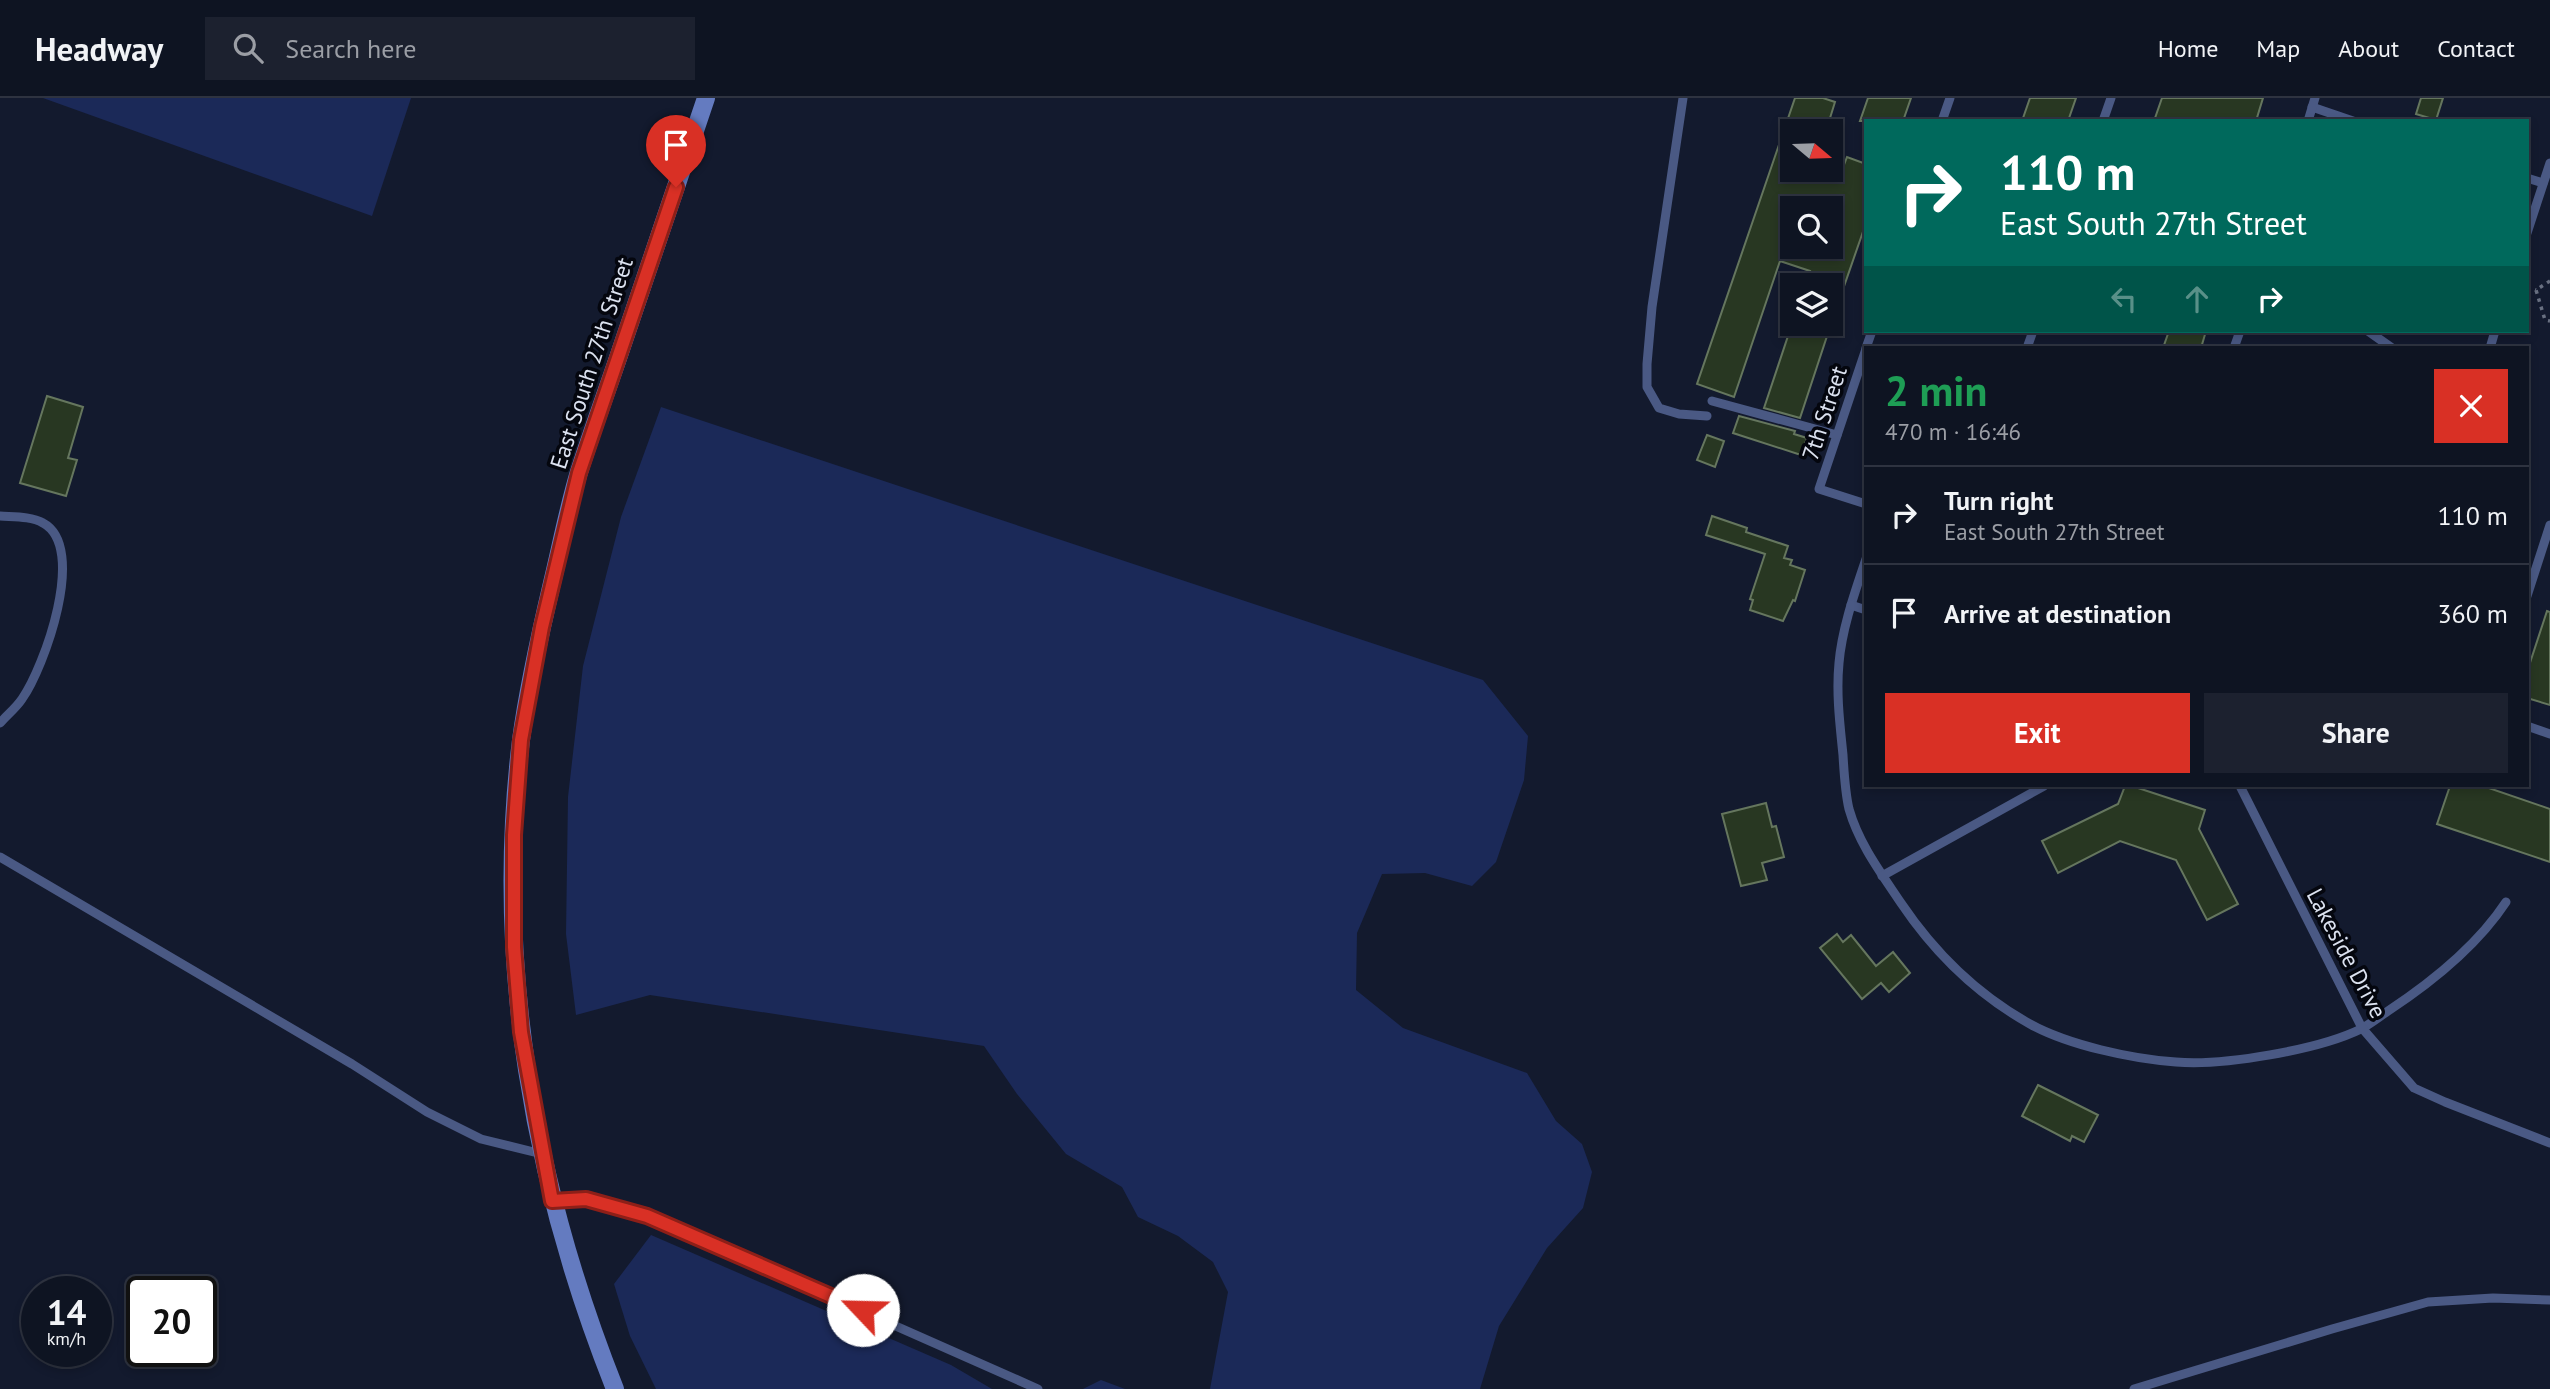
<!DOCTYPE html>
<meta charset="utf-8">
<style>
:root{--surface:#0e1422;--page:#1c212f;--text:#f1f3f6;--muted:#9b9ea5;--line:#2e3340;--accent:#d93025}
body{margin:0;font-family:"PT Sans",sans-serif;background:var(--page);color:var(--text);height:100vh;display:flex;flex-direction:column;font-size:26px;white-space:nowrap}
*{box-sizing:border-box;margin:0}
p{font-size:23px;color:var(--muted)}
.icon{flex:none;width:38px;height:38px;fill:none;stroke:currentColor;stroke-width:2;stroke-linecap:round;stroke-linejoin:round}
.map{position:relative;flex:1;overflow:hidden}
.panel{position:absolute;left:1864px;top:248px;width:665px;height:441px;display:flex;flex-direction:column;background:var(--surface);border-radius:0px;box-shadow:0 4px 10px #0003,0 0 0 2px var(--line)}
.panel>*{flex:none}
.top-card{position:absolute;left:1864px;top:21px;width:665px;height:214px;border-radius:0px;box-shadow:0 4px 10px #0003,0 0 0 2px var(--line);background:#00695c;color:#fff;overflow:hidden}
.needle{width:46px;rotate:109deg}
.buttons{position:absolute;left:1780px;top:21px;display:grid;gap:14px}
.buttons a{display:grid;place-items:center;width:63px;height:63px;border-radius:0px;background:var(--surface);box-shadow:0 4px 10px #0003,0 0 0 2px var(--line);font-size:35px}
.speed{position:absolute;left:21px;top:1178px;display:flex;gap:14px;font-size:35px;font-weight:700;text-align:center}
.speed>*{display:grid;place-content:center;width:91px;height:91px;border-radius:50%;background:var(--surface);box-shadow:0 4px 10px #0003,0 0 0 2px var(--line);line-height:1}
.speed small{font-size:18px;font-weight:400}
.speed .limit{border:4px solid #111;border-radius:10px;background:#fff;color:#111}
.pin{position:absolute;display:grid;place-items:center;width:60px;height:60px;color:#fff;margin:-72px -30px;border-radius:50% 50% 50% 0;rotate:-45deg;box-shadow:0 0 7px #0007}
.pin .icon{rotate:45deg}
.me{position:absolute;width:77px;margin:-38px;rotate:294deg;stroke-linejoin:round;filter:drop-shadow(0 0 5px #0008)}
.turn{display:flex;align-items:center;gap:24px;height:147px;padding:0 21px;font-size:32px}
.turn .icon{width:91px;height:91px;stroke-width:2.5}
.turn b{display:block;font-size:49px;line-height:60px}
.lanes{display:flex;align-items:center;height:66px;padding:0 21px;background:#0003;justify-content:center;gap:35px;direction:ltr}
.lanes .off{opacity:.35}
.round{display:grid;place-items:center;flex:none;width:74px;height:74px;border-radius:0px;background:var(--page)}
.summary{display:flex;align-items:center;justify-content:space-between;height:119px;padding:0 21px}
h1{font-size:42px;font-weight:800;line-height:52px;color:#1e9e55}
.cta{display:flex;gap:14px;margin-top:auto;padding:14px 21px}
.cta a{flex:1;height:80px;border-radius:0px;background:var(--accent);color:#fff;font-size:28px;font-weight:800;line-height:80px;text-align:center}
.cta a+a{background:var(--page);color:var(--text)}
ul{padding:0;list-style:none}
li{display:flex;align-items:center;gap:21px;height:98px;padding:0 21px;border-top:2px solid var(--line)}
li div{flex:1}
li b{display:block;font-size:26px}
li em{font-style:normal}
header{display:flex;align-items:center;gap:42px;box-sizing:border-box;height:98px;padding:0 35px;background:var(--surface);border-bottom:2px solid var(--line)}
header strong{font-size:33px}
nav{display:flex;gap:38px;margin-inline-start:auto;font-size:24px}
.search{width:490px;height:63px;background:var(--page);display:flex;align-items:center;gap:18px;box-sizing:border-box;padding:0 24px;border-radius:0px;color:var(--muted);font-size:26px}
.map>svg:first-child{display:block}
</style>
<header>
<strong>Headway</strong>
<div class="search"><svg class="icon" aria-label="search" viewBox="0 0 24 24"><circle cx="10" cy="10" r="6"/><path d="M15 15l6 6"/></svg>Search here</div>
<nav><a>Home</a><a>Map</a><a>About</a><a>Contact</a></nav>
</header>
<div class="map">
<svg width="2550" height="1291" viewBox="0 0 2550 1291">
<rect width="100%" height="100%" fill="#131a2e"/>
<g fill="#1b2958">
<path d="M43,0H411L372,118Z"/>
<path d="M661,309L1483,582L1528,638L1524,682L1496,764L1472,788L1425,775L1382,776L1357,835L1356,892L1403,930L1527,975L1556,1023L1582,1046L1592,1074L1583,1110L1547,1150L1499,1228L1480,1291H1210L1228,1194L1213,1164L1178,1138L1138,1119L1122,1089L1066,1056L1017,996L984,948L650,897L576,917L566,836L568,699L583,568L621,419Z"/>
<path d="M651,1137L951,1267L992,1291H656L630,1238L614,1186Z"/>
<path d="M1101,1282L1125,1291H1083Z"/>
</g>
<g fill="#283722" stroke="#65765e" stroke-width="2" fill-rule="evenodd">
<path d="M1795,0H1823L1835,4L1826,33H1792V72H1842L1847,59L1866,66V125L1833,220H1830V187H1806L1810,173L1780,163L1734,299L1697,286ZM1792,110H1830V149H1792Z"/>
<path d="M1868,0H1911L1903,23H1860Z"/>
<path d="M2030,0H2076L2068,23H2022Z"/>
<path d="M2162,0H2263L2256,23H2154Z"/>
<path d="M2421,0H2443L2436,22L2416,16Z"/>
<path d="M1792,226H1831L1800,320L1764,310Z"/>
<path d="M2169,233H2206L2201,250H2163Z"/>
<path d="M47,298L83,309L68,360L77,362L66,398L20,385Z"/>
<path d="M1739,318L1795,333L1794,336L1807,340L1801,357L1733,335Z"/>
<path d="M1707,337L1724,343L1715,369L1697,362Z"/>
<path d="M1712,418L1747,430L1746,434L1788,448L1784,460L1792,462L1790,467L1805,472L1795,503L1793,502L1783,523L1750,512L1753,502L1750,501L1765,456L1706,437Z"/>
<path d="M2547,513L2550,514V607L2527,600V574Z"/>
<path d="M2125,688H2132L2205,712L2199,731L2238,806L2207,822L2176,762L2120,743L2058,775L2042,743L2118,706Z"/>
<path d="M2450,688H2483L2550,711V764L2437,726Z"/>
<path d="M1766,705L1772,729L1776,728L1784,759L1762,765L1767,782L1741,788L1722,716Z"/>
<path d="M1837,836L1843,844L1851,837L1876,868L1893,854L1910,875L1889,894L1881,885L1862,901L1820,850Z"/>
<path d="M2038,987L2098,1017L2084,1044L2072,1038L2070,1043L2022,1018Z"/>
</g>
<g fill="none" stroke-linecap="round" stroke-linejoin="round">
<g stroke="#697081" stroke-width="3.5" stroke-dasharray="3.5 5" stroke-linecap="butt">
<path d="M2550,183L2536,192L2545,222L2550,223"/>
<path d="M2527,189L2536,192"/>
</g>
<g stroke="#4a5984" stroke-width="9">
<path d="M1683,0L1652,209L1647,266V289L1659,310L1679,316L1707,318"/>
<path d="M2312,9L2353,23"/>
<path d="M1942,23L1950,0"/>
<path d="M2103,23L2111,0"/>
<path d="M2308,23L2315,0"/>
<path d="M2527,80L2543,85"/>
<path d="M2527,135L2550,65"/>
<path d="M2368,233L2392,250"/>
<path d="M1866,250L1872,233"/>
<path d="M2027,250L2033,233"/>
<path d="M2234,250L2240,233"/>
<path d="M2490,250L2495,233"/>
<path d="M1866,251L1819,391L1866,406"/>
<path d="M1712,303L1837,337"/>
<path d="M0,418C13,419 31,418 43,425C88,449 44,570 22,601C16,610 7,617 0,625"/>
<path d="M1866,461C1855,494 1842,530 1839,565C1836,596 1840,627 1843,657C1844,674 1845,694 1849,711C1859,746 1881,775 1901,805C1934,854 1978,897 2030,926C2068,947 2132,961 2176,964C2223,968 2318,952 2361,931C2370,926 2379,919 2388,913C2432,884 2477,848 2506,804"/>
<path d="M2527,498L2550,427"/>
<path d="M1851,507L1866,512"/>
<path d="M2527,628L2550,636"/>
<path d="M2240,688L2362,930L2414,990L2445,1004L2550,1045"/>
<path d="M0,759L352,966L427,1014L481,1041L542,1056"/>
<path d="M1882,778L2044,688"/>
<path d="M553,1103L586,1101L647,1118L1038,1291"/>
<path d="M2134,1291L2332,1231L2428,1204L2493,1200L2550,1202"/>
</g>
<path stroke="#647bc0" stroke-width="18" d="M615,1291C533,1085 494,864 521,642C528,589 540,536 552,485C561,448 568,410 579,374C591,336 605,298 618,260C647,173 677,87 706,0"/>
</g>
<g fill="none" stroke-linecap="round" stroke-linejoin="round">
<g stroke="#8d1f18" stroke-width="18">
<path id="route" d="M676,89L579,375L542,529L521,642L514,737V849L521,934L552,1103L586,1101L647,1118L863,1212"/>
</g>
<use href="#route" stroke="#d93025" stroke-width="12"/>
</g>
<g text-anchor="middle" dominant-baseline="central" stroke-width="7" stroke-linejoin="round" paint-order="stroke">
<g font-size="23" fill="#dce2f0" stroke="#04060e">
<text transform="translate(591 265) rotate(-72)">East South 27th Street</text>
<text transform="translate(1824 315) rotate(-72)">7th Street</text>
<text transform="translate(2347 855) rotate(62)">Lakeside Drive</text>
</g>
</g>
</svg>
<div class="buttons">
<a><svg class="needle" viewBox="-14 -14 28 28"><path d="M0-13l5 13h-10z" fill="#e53935"/><path d="M0 13l5-13h-10z" fill="#9b9ea5"/></svg></a>
<a><svg class="icon" aria-label="search" viewBox="0 0 24 24"><circle cx="10" cy="10" r="6"/><path d="M15 15l6 6"/></svg></a>
<a><svg class="icon" aria-label="layers" viewBox="0 0 24 24"><path d="M12 4l9 5-9 5-9-5zM3 14l9 5 9-5"/></svg></a>
</div>
<div class="speed"><div>14<small>km/h</small></div><div class="limit">20</div></div>
<div class="pin" style="left:676px;top:89px;background:#d93025"><svg class="icon" aria-label="arrive" viewBox="0 0 24 24"><path d="M6 21V4h12l-3 4 3 4H6"/></svg></div>
<svg class="me" style="left:863px;top:1212px" viewBox="-20 -20 40 40"><circle r="19" fill="#fff"/><path d="M0-13L10 11 0 6-10 11z" fill="#d93025"/></svg>
<div class="top-card">
<div class="turn"><svg class="icon" aria-label="right" viewBox="0 0 24 24"><path d="M7 20v-9h11M14 6l5 5-5 5"/></svg><div><b>110 m</b>East South 27th Street</div></div>
<div class="lanes"><svg class="icon off" aria-label="left" viewBox="0 0 24 24"><path d="M17 20v-9H6M10 6l-5 5 5 5"/></svg><svg class="icon off" aria-label="ahead" viewBox="0 0 24 24"><path d="M12 20V5M6 11l6-6 6 6"/></svg><svg class="icon" aria-label="right" viewBox="0 0 24 24"><path d="M7 20v-9h11M14 6l5 5-5 5"/></svg></div>
</div>
<section class="panel">
<div class="summary"><div><h1>2 min</h1><p>470 m · 16:46</p></div><a class="round" style="background:#d93025;color:#fff"><svg class="icon" aria-label="close" viewBox="0 0 24 24"><path d="M6 6l12 12M18 6L6 18"/></svg></a></div>
<ul>
<li><svg class="icon" aria-label="right" viewBox="0 0 24 24"><path d="M7 20v-9h11M14 6l5 5-5 5"/></svg><div><b>Turn right</b><p>East South 27th Street</p></div><em>110 m</em></li>
<li><svg class="icon" aria-label="arrive" viewBox="0 0 24 24"><path d="M6 21V4h12l-3 4 3 4H6"/></svg><div><b>Arrive at destination</b></div><em>360 m</em></li>
</ul>
<div class="cta"><a>Exit</a><a>Share</a></div>
</section>
</div>
